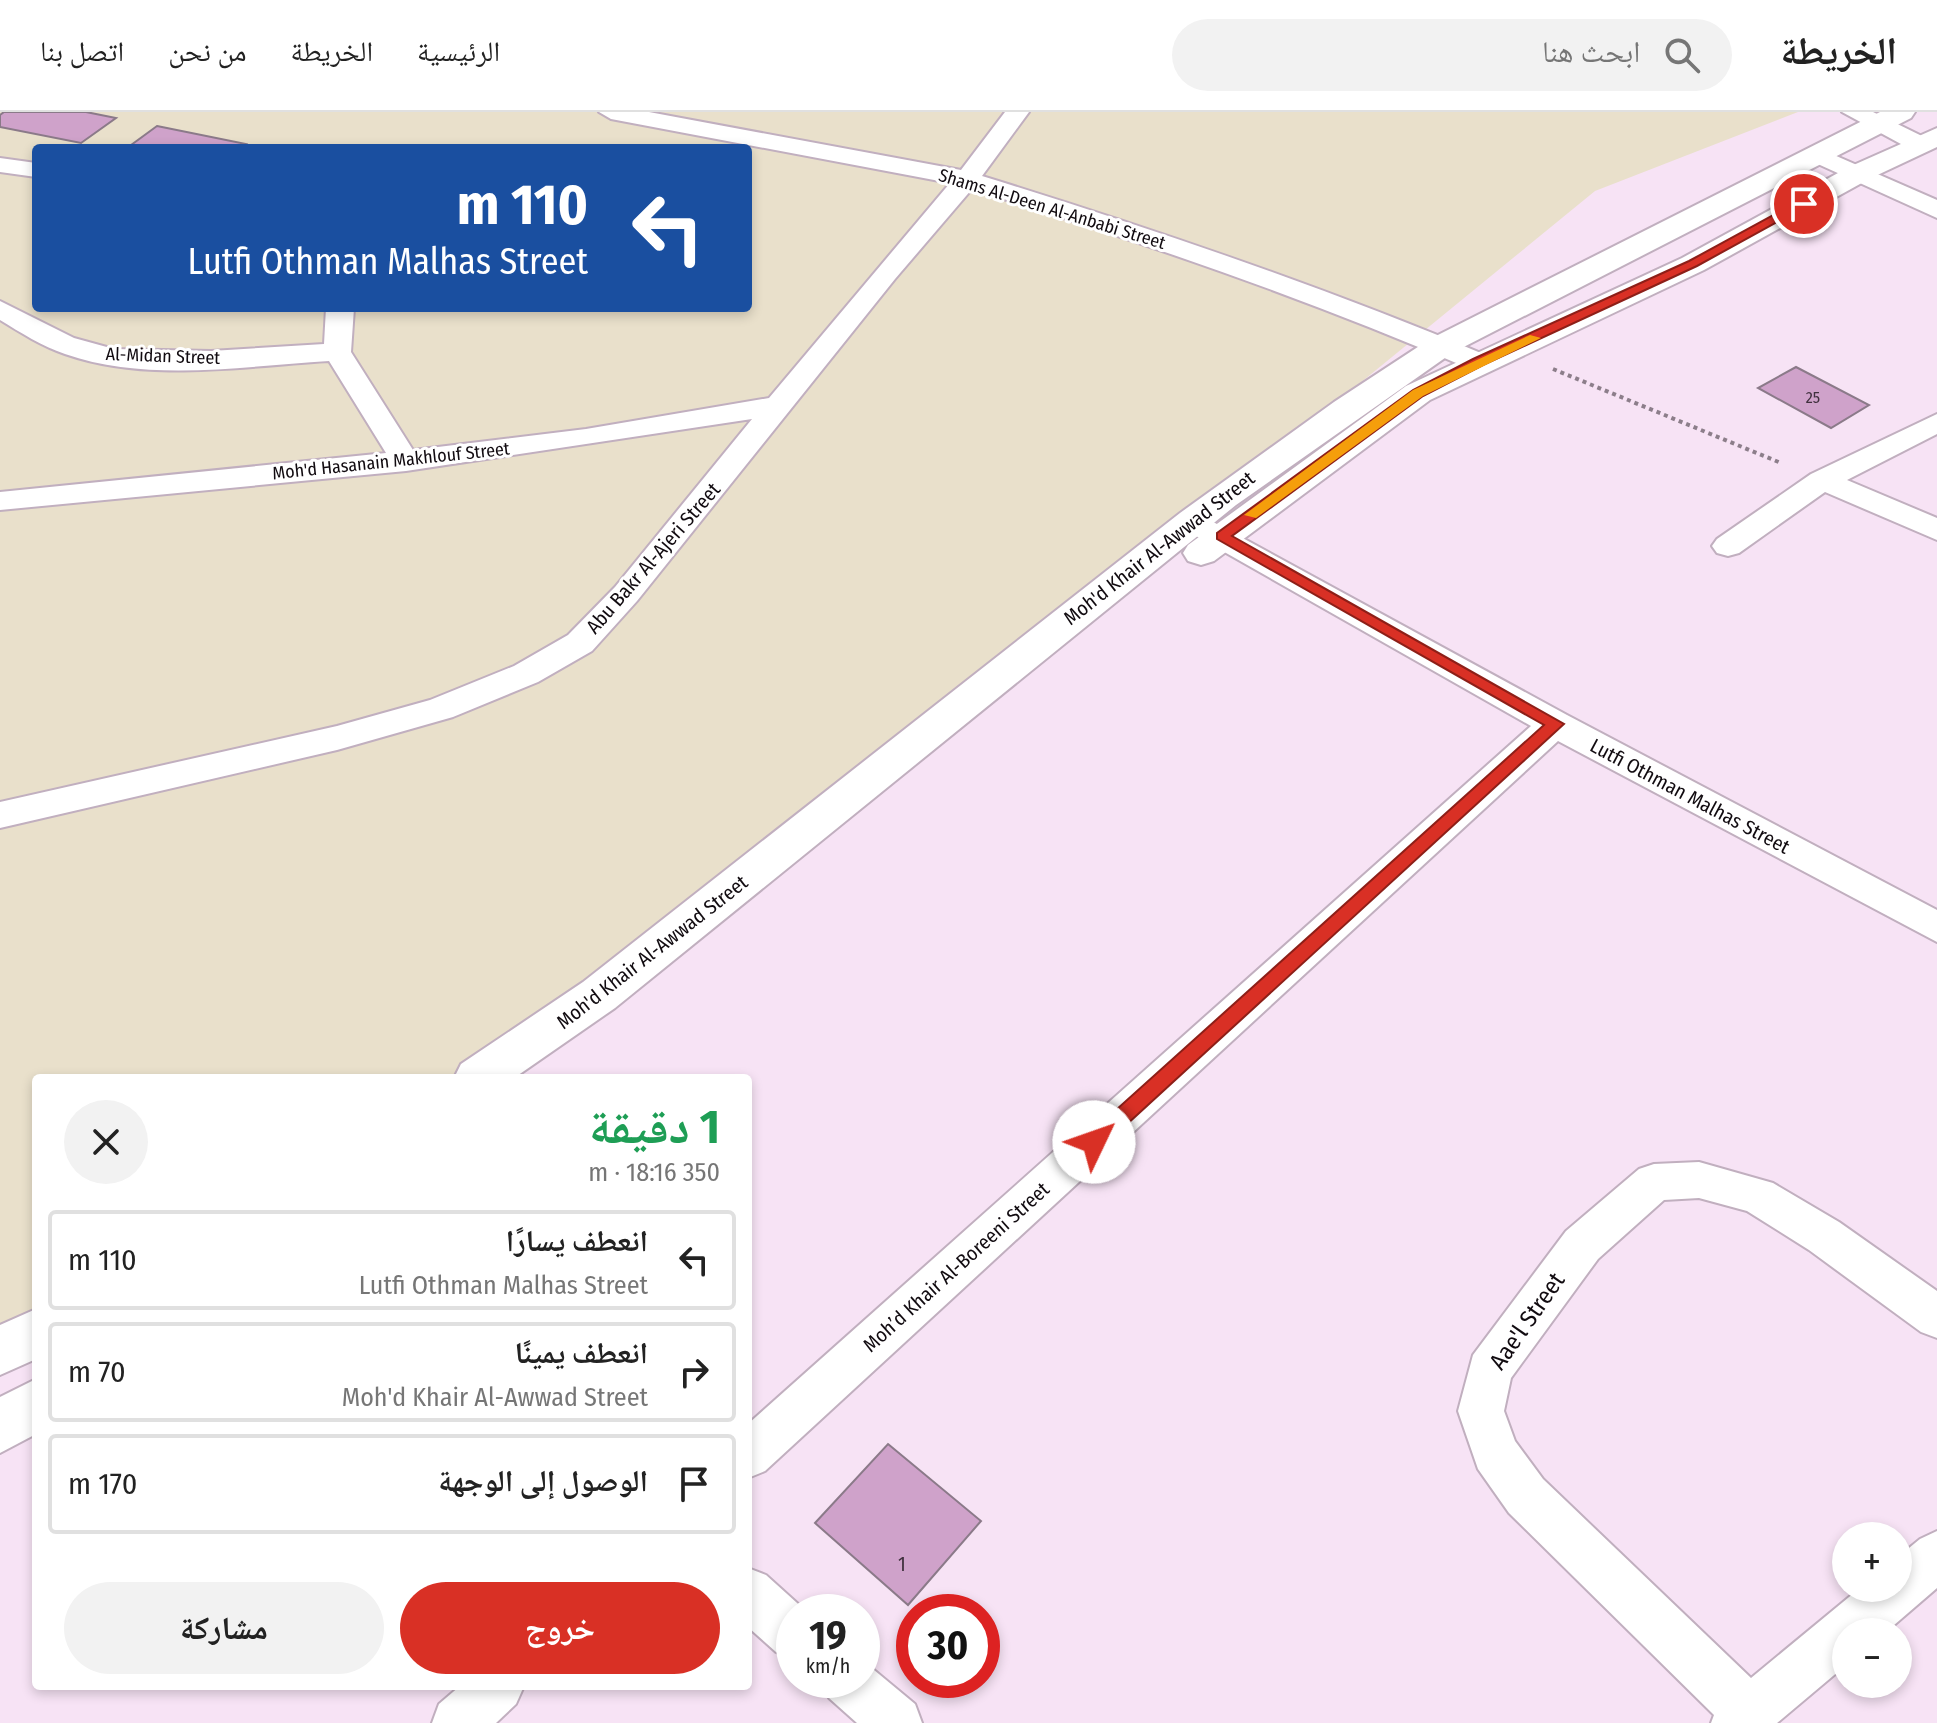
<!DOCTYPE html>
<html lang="ar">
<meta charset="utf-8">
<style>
:root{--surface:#fff;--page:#f2f2f2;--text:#222;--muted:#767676;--line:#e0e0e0;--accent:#d93025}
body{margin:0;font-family:"Fira Sans Condensed","Noto Naskh Arabic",sans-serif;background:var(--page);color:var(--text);direction:rtl;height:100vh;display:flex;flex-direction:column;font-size:30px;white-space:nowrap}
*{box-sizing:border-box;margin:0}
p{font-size:26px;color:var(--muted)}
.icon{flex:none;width:44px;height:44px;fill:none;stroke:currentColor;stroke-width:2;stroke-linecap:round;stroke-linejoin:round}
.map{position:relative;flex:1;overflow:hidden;direction:ltr}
.panel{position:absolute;left:32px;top:962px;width:720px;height:616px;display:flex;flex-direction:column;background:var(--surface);border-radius:8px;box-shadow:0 4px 12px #0003;direction:rtl}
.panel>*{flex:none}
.top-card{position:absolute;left:32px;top:32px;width:720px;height:168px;border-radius:8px;box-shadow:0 4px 12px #0003;direction:rtl;background:#1a4fa0;color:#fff;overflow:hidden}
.buttons{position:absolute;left:1832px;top:1410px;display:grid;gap:16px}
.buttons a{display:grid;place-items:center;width:80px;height:80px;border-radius:50%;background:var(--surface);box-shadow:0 4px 12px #0003;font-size:40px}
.speed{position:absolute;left:776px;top:1482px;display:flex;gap:16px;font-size:40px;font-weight:700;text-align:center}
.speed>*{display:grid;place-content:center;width:104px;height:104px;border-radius:50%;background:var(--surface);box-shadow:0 4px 12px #0003;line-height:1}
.speed small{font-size:20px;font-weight:400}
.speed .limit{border:12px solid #d22;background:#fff;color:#111}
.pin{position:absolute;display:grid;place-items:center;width:68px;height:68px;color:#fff;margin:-34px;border:4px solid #fff;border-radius:50%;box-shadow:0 2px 8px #0007}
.me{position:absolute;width:88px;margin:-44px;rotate:48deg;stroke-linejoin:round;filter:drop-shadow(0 0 6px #0008)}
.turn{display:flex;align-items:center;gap:28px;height:168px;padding:0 32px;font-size:36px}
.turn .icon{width:104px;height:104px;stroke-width:2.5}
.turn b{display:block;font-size:56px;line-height:68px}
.round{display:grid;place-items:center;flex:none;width:84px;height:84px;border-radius:42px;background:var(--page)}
.overview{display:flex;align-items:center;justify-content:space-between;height:136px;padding:0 32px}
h1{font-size:48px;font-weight:700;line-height:60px;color:#1e9e55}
.cta{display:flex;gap:16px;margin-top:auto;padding:16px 32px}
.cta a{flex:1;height:92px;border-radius:48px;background:var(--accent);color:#fff;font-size:32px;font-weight:700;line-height:92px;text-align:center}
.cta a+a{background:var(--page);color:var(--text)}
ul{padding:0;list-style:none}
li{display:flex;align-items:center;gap:24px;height:100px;margin:0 16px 12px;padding:0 16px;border:4px solid var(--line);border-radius:8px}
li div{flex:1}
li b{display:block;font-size:30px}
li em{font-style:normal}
header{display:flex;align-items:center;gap:48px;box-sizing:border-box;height:112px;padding:0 40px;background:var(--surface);border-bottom:2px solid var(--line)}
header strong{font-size:38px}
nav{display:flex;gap:44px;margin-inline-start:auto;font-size:28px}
.search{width:560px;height:72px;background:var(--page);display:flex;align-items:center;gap:20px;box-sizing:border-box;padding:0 28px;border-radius:44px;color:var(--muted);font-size:30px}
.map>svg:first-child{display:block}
</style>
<header>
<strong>الخريطة</strong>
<div class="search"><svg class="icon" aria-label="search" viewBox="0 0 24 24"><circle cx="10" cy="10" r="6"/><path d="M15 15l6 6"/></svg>ابحث هنا</div>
<nav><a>الرئيسية</a><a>الخريطة</a><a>من نحن</a><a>اتصل بنا</a></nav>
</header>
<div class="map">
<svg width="1937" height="1611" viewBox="0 0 1937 1611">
<rect width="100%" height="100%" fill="#f7e3f5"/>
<path fill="#e9e0cb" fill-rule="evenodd" d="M0,0H1798L1595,79L544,938L493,966H36V1218L0,1238ZM36,36H748V196H36Z"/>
<g fill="#cfa2ca" stroke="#8b7a89" stroke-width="2">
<path d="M4,0H86L116,6L81,31L0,15V3Z"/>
<path d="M157,14L246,32L241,36H127Z"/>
<path d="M1796,255L1869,293L1831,316L1758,276Z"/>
<path d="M888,1332L981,1409L908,1493L815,1411Z"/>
</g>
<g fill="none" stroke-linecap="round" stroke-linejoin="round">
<g stroke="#c1afbf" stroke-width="4">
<g id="street">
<path d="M599,0H649L961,58L1005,0H1029L982,64C1154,117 1322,174 1488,244L1492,250L1488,256H1468C1306,186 1141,130 972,77L895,167L637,489L592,539L538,570L453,605L337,638L0,716V690L337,614L430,588L514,554L568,523L615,475L752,307L406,359L0,398V380L386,341L329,249C244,254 148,271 65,242C42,234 21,221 0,208V189L74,226L114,237L211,239L324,232L326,196H354L351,240L413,338L586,317L769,286L950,71L611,7Z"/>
<path d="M1842,0H1873L1930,28L1933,33L1930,38H1912Z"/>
<path d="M1818,36L1937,88V106L1809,48L1806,43Z"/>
<path d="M0,46L36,51V65L0,60Z"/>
<path d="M1937,302V322L1847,368L1937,406V428L1825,380L1739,441L1728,444L1717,441L1712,434L1717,427L1811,362Z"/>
<path d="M1193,399L1567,603L1937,798V830L1558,629L765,1359L748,1366V1312L1531,614L1182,416L1178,409L1182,402Z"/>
<path d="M1699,1050L1773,1071L1839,1110L1937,1179V1226L1921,1220L1809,1138L1747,1099L1699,1086L1664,1088L1598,1147L1511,1266L1504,1299L1515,1329L1543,1367L1751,1566L1860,1476H1898V1445L1920,1427L1937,1419V1476L1886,1520H1846V1553L1777,1611H1711L1714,1603L1509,1401L1478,1357L1458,1299L1473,1243L1566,1119L1639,1057L1654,1052Z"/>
<path d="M748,1456L766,1463L807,1500H794V1547L776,1540L748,1515Z"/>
<path d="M862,1548L915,1592L922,1611H857L829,1586L821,1568H862Z"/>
<path d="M460,1574H524L516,1592L496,1611H432L439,1592Z"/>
</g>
</g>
<g stroke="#c1afbf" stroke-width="4">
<g id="secondary">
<path d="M1880,0H1915L1911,6L1452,241L1236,393L615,896L514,966H454L461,952L583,870L1180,401L1334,290L1430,227Z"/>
<path d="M1937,16V35L1869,67L1704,158L1430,288L1214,449L1201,453L1188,449L1183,441L1188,433L1406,274L1682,146L1849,55Z"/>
<path d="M36,1197V1247L0,1263V1213Z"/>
<path d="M36,1267V1322L0,1341V1285Z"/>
</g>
</g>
<path stroke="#8c7e8a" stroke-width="4" stroke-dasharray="4 4" stroke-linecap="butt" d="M1553,257L1781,351"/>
<use href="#street" fill="#fff" fill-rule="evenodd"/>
<use href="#secondary" fill="#fff" fill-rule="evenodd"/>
</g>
<path fill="#d93025" stroke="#8d1f18" stroke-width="2" d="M1799,89L1810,92L1697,154L1483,253L1423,284L1232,424L1564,612L1101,1036H1087L1084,1030L1087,1024L1544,613L1217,427V421L1413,278L1473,247L1689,149Z"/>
<path fill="#f59e0b" d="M1530,223L1541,226L1423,284L1256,406L1244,403L1413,278Z"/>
<g text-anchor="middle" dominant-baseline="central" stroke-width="6" stroke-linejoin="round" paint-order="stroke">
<g font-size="16" fill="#40313e">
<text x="1813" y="285">25</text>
</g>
<g font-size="18" fill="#110b10" stroke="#fff">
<text transform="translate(1052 97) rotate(17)">Shams Al-Deen Al-Anbabi Street</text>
<text transform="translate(163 244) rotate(2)">Al-Midan Street</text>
<text transform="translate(391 349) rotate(-6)">Moh'd Hasanain Makhlouf Street</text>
</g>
<g font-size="20" fill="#110b10" stroke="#fff">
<text transform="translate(1159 436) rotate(-38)">Moh'd Khair Al-Awwad Street</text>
<text transform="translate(653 446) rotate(-49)">Abu Bakr Al-Ajeri Street</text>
<text transform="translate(1690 684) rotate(28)">Lutfi Othman Malhas Street</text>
<text transform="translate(652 840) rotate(-38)">Moh'd Khair Al-Awwad Street</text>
<text transform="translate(956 1155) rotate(-42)">Moh’d Khair Al-Boreeni Street</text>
</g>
<g font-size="20" fill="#40313e">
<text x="902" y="1452">1</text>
</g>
<g font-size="24" fill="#110b10" stroke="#fff">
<text transform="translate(1527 1209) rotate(-55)">Aae'l Street</text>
</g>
</g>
</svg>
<div class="buttons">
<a>+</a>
<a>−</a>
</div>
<div class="speed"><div>19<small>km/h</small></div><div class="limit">30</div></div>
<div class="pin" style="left:1804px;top:92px;background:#d93025"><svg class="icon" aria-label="arrive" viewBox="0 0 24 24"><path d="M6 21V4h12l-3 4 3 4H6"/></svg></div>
<svg class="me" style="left:1094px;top:1030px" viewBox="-20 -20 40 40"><circle r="19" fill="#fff"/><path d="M0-13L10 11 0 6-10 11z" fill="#d93025"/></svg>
<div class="top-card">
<div class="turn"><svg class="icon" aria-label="left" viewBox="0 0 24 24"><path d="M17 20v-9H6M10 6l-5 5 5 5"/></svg><div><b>110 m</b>Lutfi Othman Malhas Street</div></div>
</div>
<section class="panel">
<div class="overview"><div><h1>1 دقيقة</h1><p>350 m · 18:16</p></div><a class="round"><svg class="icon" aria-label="close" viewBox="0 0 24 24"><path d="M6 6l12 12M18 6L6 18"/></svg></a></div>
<ul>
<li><svg class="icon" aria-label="left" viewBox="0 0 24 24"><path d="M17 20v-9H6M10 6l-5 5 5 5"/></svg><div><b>انعطف يسارًا</b><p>Lutfi Othman Malhas Street</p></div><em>110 m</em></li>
<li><svg class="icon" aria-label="right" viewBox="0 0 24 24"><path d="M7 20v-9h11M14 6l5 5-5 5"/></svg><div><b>انعطف يمينًا</b><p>Moh'd Khair Al-Awwad Street</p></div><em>70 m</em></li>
<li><svg class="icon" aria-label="arrive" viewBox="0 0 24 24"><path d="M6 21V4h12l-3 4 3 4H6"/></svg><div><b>الوصول إلى الوجهة</b></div><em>170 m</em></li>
</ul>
<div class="cta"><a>خروج</a><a>مشاركة</a></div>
</section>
</div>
